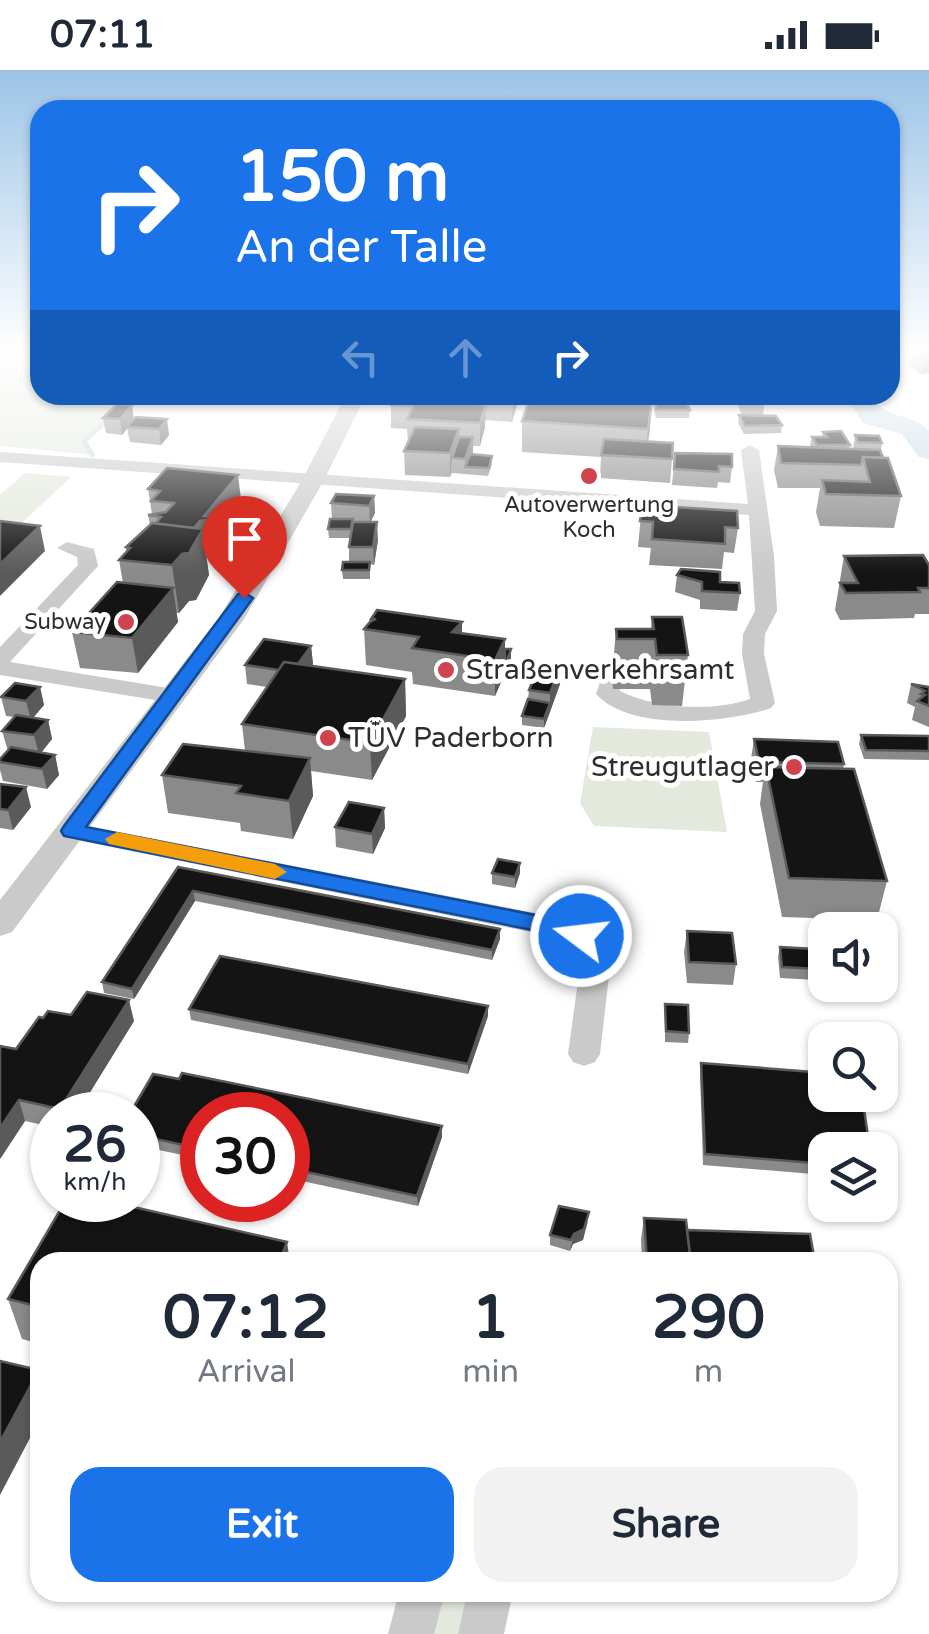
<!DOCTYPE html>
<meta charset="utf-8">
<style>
:root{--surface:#fff;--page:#f2f2f3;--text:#1f2937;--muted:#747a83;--accent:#1a73e8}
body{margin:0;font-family:"Varela Round",sans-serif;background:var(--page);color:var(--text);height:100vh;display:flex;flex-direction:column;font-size:38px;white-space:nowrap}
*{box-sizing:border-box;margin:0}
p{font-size:32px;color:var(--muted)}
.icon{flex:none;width:55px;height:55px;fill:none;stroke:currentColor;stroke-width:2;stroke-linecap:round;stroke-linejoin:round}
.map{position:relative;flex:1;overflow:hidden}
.drawer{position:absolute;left:30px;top:1182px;width:868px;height:350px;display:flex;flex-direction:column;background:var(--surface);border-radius:30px;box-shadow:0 2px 8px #0004}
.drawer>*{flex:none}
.top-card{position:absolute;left:30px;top:30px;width:870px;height:305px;border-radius:30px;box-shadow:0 2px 8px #0004;background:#1a73e8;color:#fff;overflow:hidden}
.fabs{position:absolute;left:808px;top:842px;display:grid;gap:20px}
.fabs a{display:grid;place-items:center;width:90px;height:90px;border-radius:20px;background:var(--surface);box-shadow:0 2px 8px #0004;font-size:50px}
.speed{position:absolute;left:30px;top:1022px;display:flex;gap:20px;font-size:50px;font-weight:700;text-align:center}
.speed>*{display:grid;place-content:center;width:130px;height:130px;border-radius:50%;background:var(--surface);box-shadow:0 2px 8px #0004;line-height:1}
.speed small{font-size:25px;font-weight:400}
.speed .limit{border:15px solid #d22;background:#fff;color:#111}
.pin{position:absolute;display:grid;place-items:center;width:85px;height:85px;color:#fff;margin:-102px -42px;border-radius:50% 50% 50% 0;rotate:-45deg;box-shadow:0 0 10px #0007}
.pin .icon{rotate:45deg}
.me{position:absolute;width:110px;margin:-55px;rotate:285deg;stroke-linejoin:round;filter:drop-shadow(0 0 8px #0008)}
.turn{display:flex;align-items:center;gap:35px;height:210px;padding:0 40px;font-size:45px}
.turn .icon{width:130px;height:130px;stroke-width:2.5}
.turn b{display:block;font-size:70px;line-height:85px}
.lanes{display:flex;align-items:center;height:95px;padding:0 40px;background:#0003;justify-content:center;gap:50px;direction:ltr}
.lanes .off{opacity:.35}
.eta{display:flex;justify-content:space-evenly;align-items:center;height:170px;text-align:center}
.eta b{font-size:60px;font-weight:800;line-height:70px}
.button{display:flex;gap:20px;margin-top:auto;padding:20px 40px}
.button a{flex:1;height:115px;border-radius:30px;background:var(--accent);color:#fff;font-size:40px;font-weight:800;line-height:115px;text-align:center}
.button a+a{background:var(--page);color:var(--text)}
.status{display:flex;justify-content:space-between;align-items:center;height:70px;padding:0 50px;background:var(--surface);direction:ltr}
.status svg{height:28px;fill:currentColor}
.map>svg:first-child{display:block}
</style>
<div class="status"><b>07:11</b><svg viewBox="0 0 49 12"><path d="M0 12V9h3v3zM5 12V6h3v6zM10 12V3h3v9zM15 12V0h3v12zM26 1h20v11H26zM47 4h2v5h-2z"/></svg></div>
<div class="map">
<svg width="929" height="1564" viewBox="0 0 929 1564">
<rect width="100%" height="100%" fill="#fff"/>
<g fill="#e3e9dc">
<path d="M0,283H40V325H146L103,354L86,371L96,385L0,376Z"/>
<path d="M25,403L71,407L12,462L0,461V425Z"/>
<path d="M593,657L709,662L727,762L594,756L580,733Z"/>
<path d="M436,1523H467L458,1564H425Z"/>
</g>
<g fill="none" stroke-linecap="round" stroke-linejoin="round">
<g stroke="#cadbe6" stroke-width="5">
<path d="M123,339L140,328L136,325"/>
<path d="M92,385L84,371L111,347"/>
</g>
<path fill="#cadbe6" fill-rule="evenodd" d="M844,325H870C890,354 907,339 929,361V389L919,387L902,364L863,353Z"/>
<g fill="#cacaca" fill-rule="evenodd">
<path d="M750,375L759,380L774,486L777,541L765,564L764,584L775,633L771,638C728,653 630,662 596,624L601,609H617L620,621C656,639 712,642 750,629L742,584L743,564L755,541L749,445L0,392V382L748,434L741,380Z"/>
<path d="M67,472L94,479L98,496L10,592L174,619L186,626L182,631L174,633L0,605V577L78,495L77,487L57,478Z"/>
<path d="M72,753L556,847L591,859L611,888L600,984L595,992L584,996L573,992L568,984L581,889L571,873L550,866L62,767L59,761Z"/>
<path d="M399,1522H445L434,1564H388Z"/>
<path d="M467,1522H513L504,1564H458Z"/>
</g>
<path fill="#cacaca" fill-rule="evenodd" d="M346,325H366L323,412L244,549L12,862L0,866V830L220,546L301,412Z"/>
</g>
<g fill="#8a8a8a">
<path d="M911,283H929V303L921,304L909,295Z"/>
<path d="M419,325H519L512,352L485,350V357L480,376H473L472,384L492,394L488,406L452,403L450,407L405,405L404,381L408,373L407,359L391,358V335L419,330Z"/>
<path d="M621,325V328L650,360L648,372L672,389L670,413L600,408L601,387L522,382V351Z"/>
<path d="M664,325H673L690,340L689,348H656L654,340L655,332H664Z"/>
<path d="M729,325H761L765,331L763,345L782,355L781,363L744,364L738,353L739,345H742L738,336L739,329H730Z"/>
<path d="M136,347L169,365L161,375L130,372L127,358L122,365L106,363L103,348L134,349Z"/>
<path d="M823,362L850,375L849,379H853L855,365L882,373L881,380L901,426L894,458L820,456L816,442L820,418H778L774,400L778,376L812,378L810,375L812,367H822Z"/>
<path d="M675,383L732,397L730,413L718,412L717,418L672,415Z"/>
<path d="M167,398L242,437L220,465L222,481L206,484L209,505L196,530L189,531L179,543H176L178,552L138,603L80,598L72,562L123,513L119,490L126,482V477L150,455L148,445L152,444L148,419Z"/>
<path d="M374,426L375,443L370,452L378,470L374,495L370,494V509H343L342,500L349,492V477L350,468H329L328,459L332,449L331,433Z"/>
<path d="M642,435L738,458L734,483L724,482L722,499L649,495L651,478L638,477Z"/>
<path d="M844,486L929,495V544H915L914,548L840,550L835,540Z"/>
<path d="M677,505L720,512L740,523L737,541L700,539V530L675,522Z"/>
<path d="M652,547L688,585L682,636L652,635L650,619H613L612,608L616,559H651Z"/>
<path d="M371,549L505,569V579H511V589L495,626L413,614L412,602L366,595L364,559L372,551Z"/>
<path d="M311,576L313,594L311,596L405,609L406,646L372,710L311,701L313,726L293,769L241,761L240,753L168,743L162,705L245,681L242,654L267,617L247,614L245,595Z"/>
<path d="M561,595L560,614L544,658L522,655V646L528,629L529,620Z"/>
<path d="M911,614L929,617V657L912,650L915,637L907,633Z"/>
<path d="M40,617L44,635L33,648L48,650L52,669L41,683L55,685L59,705L47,719L3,711L0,700V689L8,681L2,661L14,647L6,646L1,627Z"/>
<path d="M861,665L929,666V690L864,689L859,674Z"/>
<path d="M754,669L844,694L843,699L887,811L877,850L782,847L760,734L763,712H756L751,689Z"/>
<path d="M0,714L31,737L13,760L0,758Z"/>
<path d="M384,738L385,758L373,784L336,777L335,757Z"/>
<path d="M520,793V803L515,818L492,814V803Z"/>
<path d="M178,797L500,859V869L492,890L195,831L134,929L104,923L102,912Z"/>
<path d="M687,861L736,894L733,915L687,913L684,882Z"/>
<path d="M780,877L818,899L816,910L780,908L778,887Z"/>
<path d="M665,934L689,963L688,973L665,972Z"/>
<path d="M189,939L488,946L468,1004L191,950Z"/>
<path d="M71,945L134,951L76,1045H52V1057L25,1051L0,1089L16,979L43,948Z"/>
<path d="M701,993L825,1080V1105L703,1095L700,1004Z"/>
<path d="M182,1003L442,1056V1067L418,1136L288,1108V1045H202V1089L149,1078L147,1070L138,1068V1045H129L153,1004L179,1009Z"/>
<path d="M644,1148L687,1160L815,1192H642L641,1169Z"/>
<path d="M588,1152L583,1170L573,1174L570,1181L550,1175V1165Z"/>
<path d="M40,1192V1274L22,1269L8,1229Z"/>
</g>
<g fill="#5a5a5a">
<path d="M924,289H929V303L921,304Z"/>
<path d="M514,325H519V328L512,352Z"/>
<path d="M652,330L650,360L645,389L648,359Z"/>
<path d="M132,335L134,350L122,365L120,349Z"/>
<path d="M486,335L485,357L480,376V353Z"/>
<path d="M167,349L169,365L161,375L159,359Z"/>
<path d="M459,359V383L452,388L450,407V383Z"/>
<path d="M473,367V383L468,397H465V405V389Z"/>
<path d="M238,405L242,437L220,465L222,481L206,484L209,505L196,530L189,531L179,543L172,495L193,459Z"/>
<path d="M374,426L375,443L370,453L369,436Z"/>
<path d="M377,452L378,470L374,495L373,477Z"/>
<path d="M40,456L45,481L0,526V494Z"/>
<path d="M173,518L178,552L138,603L132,568Z"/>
<path d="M462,552V585L452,562Z"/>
<path d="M505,569V596L511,579V589L495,626V590Z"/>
<path d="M311,576L313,594L295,621L293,602Z"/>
<path d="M561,595L560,614L550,642V623Z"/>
<path d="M405,609L406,646L372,710L370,673Z"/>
<path d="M40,617L44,635L31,650L26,631Z"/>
<path d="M550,633V642L544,658V649Z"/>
<path d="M48,650L52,669L39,685L34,665Z"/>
<path d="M55,685L59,705L47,719L42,699Z"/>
<path d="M310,688L313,726L293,769L289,731Z"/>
<path d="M26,717L31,737L13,760L8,740Z"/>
<path d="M384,738L385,758L373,784L372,764Z"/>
<path d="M520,793V803L515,818V807Z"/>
<path d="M193,821L195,831L134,929L132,919Z"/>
<path d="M500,859V869L492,890V880Z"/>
<path d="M129,930L134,951L76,1045H62L60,1039Z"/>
<path d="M488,936V946L468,1004V994Z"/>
<path d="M19,1030L25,1051L0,1089V1058Z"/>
<path d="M442,1056V1067L418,1136L417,1126Z"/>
<path d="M589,1142L583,1170L573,1174L570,1181L574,1164Z"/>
<path d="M287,1172L290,1192H279Z"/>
<path d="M39,1300L40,1349L0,1425V1372Z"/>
</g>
<g fill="#141414" stroke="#5a5a5a" stroke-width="2.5">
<path d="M916,283H929V289H924Z"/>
<path d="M441,325H514L512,329Z"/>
<path d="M531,325H613L612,328L652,330L648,359L522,351Z"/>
<path d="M664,325L685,327L690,340H656L655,332H666Z"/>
<path d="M742,325H761L765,331L745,332Z"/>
<path d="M394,328L486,335L480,353L407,349L413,336L391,335Z"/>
<path d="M117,334L132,335L120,349L103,348Z"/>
<path d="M739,345L776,346L782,355L745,356Z"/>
<path d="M136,347L167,349L159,359L127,357Z"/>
<path d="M415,357L459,359L450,383L404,381Z"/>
<path d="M841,361L850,375H817L812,367H827L823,362Z"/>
<path d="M855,365L879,366L882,373L858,372Z"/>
<path d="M459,367H473L465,389L452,388Z"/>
<path d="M604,369L673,373L672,389L601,385Z"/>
<path d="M778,376L880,380L883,388L863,387L861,395L781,393Z"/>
<path d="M675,383L732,384V397L719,396V402L674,399Z"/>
<path d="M470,384L492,386L489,398L465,397Z"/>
<path d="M863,387L888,388L901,426L826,424L822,410L870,412Z"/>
<path d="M167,398L238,405L204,446L218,448L200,451L194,458L155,454L161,447L148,445L166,442L174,433L151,431L160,421L148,419Z"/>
<path d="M336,424L374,426L369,436L331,433Z"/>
<path d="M642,435L737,441L738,458L725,457V474L652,469L653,452L640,451Z"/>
<path d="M330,449H353L351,459H328Z"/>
<path d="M0,451L40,456L0,494Z"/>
<path d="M353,452H377L373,477H349Z"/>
<path d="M152,453L203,459L189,483L182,484L172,495L119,490L130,478L126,477Z"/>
<path d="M923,485L929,495V518H918L920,522L846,523L840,513H858L844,486Z"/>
<path d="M343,492H370L369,500H342Z"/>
<path d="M681,499L720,502V512L739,513L740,523L702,521V512L677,505Z"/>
<path d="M117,512L173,518L132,568L72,562Z"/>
<path d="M377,540L462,552L452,562L505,569L495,590L412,578L419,567L364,559L370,552L376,549H371Z"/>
<path d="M652,547H682L688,585H657L655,569H617L616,559H654Z"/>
<path d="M264,569L311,576L298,594L284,592L279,600L245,595Z"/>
<path d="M505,579H511L505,596Z"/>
<path d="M284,592L405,609L370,673L242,654Z"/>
<path d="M540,593L561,595L550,623L529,620Z"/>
<path d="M15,613L40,617L26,631L1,627Z"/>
<path d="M911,614L929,617V636L917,631L925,625L921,624L925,621Z"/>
<path d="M528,629L550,633L544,649L522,646Z"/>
<path d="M16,645L48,650L34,665L2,661Z"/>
<path d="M861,665L929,666V681L866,680Z"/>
<path d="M754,669L838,672L844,694L759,692Z"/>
<path d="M183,674L310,688L289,731L236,723L241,716L162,705Z"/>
<path d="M11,677L55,685L42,699L0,692V689Z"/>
<path d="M766,697L854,699L887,811L789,808Z"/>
<path d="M0,714L26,717L8,740L0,739Z"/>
<path d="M349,732L384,738L372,764L335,757Z"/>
<path d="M498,789L520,793L515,807L492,803Z"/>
<path d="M178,797L500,859L492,880L193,821L132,919L102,912Z"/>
<path d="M687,861L732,863L736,894L689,892Z"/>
<path d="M780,877L815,879L818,899L782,897Z"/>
<path d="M220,886L488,936L468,994L189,939Z"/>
<path d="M87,922L129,930L60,1039L19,1030L0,1058V976L16,979L39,947L43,948L48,941L71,945Z"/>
<path d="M665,934L688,935L689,963L666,961Z"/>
<path d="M701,993L825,1003V1025H862L870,1080H825V1094L705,1084Z"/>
<path d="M182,1003L442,1056L417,1126L288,1098V1045H202V1079L146,1067L150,1061L138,1058V1045H129L153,1004L179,1009Z"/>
<path d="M66,1130H103L287,1172L279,1192H40V1237L8,1229Z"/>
<path d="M559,1136L589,1142L584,1159L574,1164L571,1170L550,1165Z"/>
<path d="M644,1148L686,1150L691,1192H647Z"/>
<path d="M687,1160L810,1164L815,1192H691Z"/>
<path d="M0,1291L39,1300L0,1372Z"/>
</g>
<linearGradient id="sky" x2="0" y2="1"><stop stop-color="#9cc4e7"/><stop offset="0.56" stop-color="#fff"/><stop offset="1" stop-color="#fff" stop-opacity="0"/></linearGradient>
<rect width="929" height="502" fill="url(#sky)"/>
<path fill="#1a73e8" stroke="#114b97" stroke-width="2.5" d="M244,522L253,528L86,757L556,849L590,860L593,866L590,872L581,874L552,864L64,766L61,761L64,756L238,524Z"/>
<path fill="#f59e0b" d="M117,762L275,794L287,802L275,809L109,774L105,769Z"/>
<g fill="#d0434c" stroke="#fff" stroke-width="4">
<circle cx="589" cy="406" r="10"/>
<circle cx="126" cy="552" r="10"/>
<circle cx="446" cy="600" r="10"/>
<circle cx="328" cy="668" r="10"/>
<circle cx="794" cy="697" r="10"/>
</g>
<g text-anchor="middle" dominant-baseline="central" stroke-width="10" stroke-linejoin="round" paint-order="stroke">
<g font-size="22" fill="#2d2d2d" stroke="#fff">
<text x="589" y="435">Autoverwertung<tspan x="589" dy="25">Koch</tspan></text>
<text x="106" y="552" text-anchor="end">Subway</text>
</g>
<g font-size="28" fill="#2d2d2d" stroke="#fff" text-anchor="start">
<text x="466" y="600">Straßenverkehrsamt</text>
<text x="348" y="668">TÜV Paderborn</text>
<text x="774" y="697" text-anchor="end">Streugutlager</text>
</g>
</g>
</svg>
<div class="fabs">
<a><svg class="icon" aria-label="sound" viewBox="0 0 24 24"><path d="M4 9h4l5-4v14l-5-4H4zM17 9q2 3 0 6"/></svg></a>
<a><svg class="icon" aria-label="search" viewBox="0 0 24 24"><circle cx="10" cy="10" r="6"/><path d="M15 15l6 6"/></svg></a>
<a><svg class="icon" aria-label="layers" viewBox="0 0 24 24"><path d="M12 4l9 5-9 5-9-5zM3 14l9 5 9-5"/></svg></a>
</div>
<div class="speed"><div>26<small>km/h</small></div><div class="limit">30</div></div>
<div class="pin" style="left:244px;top:528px;background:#d93025"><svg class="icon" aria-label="arrive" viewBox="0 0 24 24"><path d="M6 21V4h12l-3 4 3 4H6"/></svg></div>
<svg class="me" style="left:581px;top:866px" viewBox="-20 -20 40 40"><circle r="17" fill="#1a73e8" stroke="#fff" stroke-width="3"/><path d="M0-11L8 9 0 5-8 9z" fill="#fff"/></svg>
<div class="top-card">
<div class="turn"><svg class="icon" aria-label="right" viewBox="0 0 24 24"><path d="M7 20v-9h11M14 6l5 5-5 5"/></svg><div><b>150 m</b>An der Talle</div></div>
<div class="lanes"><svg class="icon off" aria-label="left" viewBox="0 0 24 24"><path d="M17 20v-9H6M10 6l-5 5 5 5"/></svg><svg class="icon off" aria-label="ahead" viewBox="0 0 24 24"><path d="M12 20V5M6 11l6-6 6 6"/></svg><svg class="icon" aria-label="right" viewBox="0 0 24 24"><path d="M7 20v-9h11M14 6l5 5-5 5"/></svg></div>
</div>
<section class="drawer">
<div class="eta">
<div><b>07:12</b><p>Arrival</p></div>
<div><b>1</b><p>min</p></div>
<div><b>290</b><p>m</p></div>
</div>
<div class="button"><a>Exit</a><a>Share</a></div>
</section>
</div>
